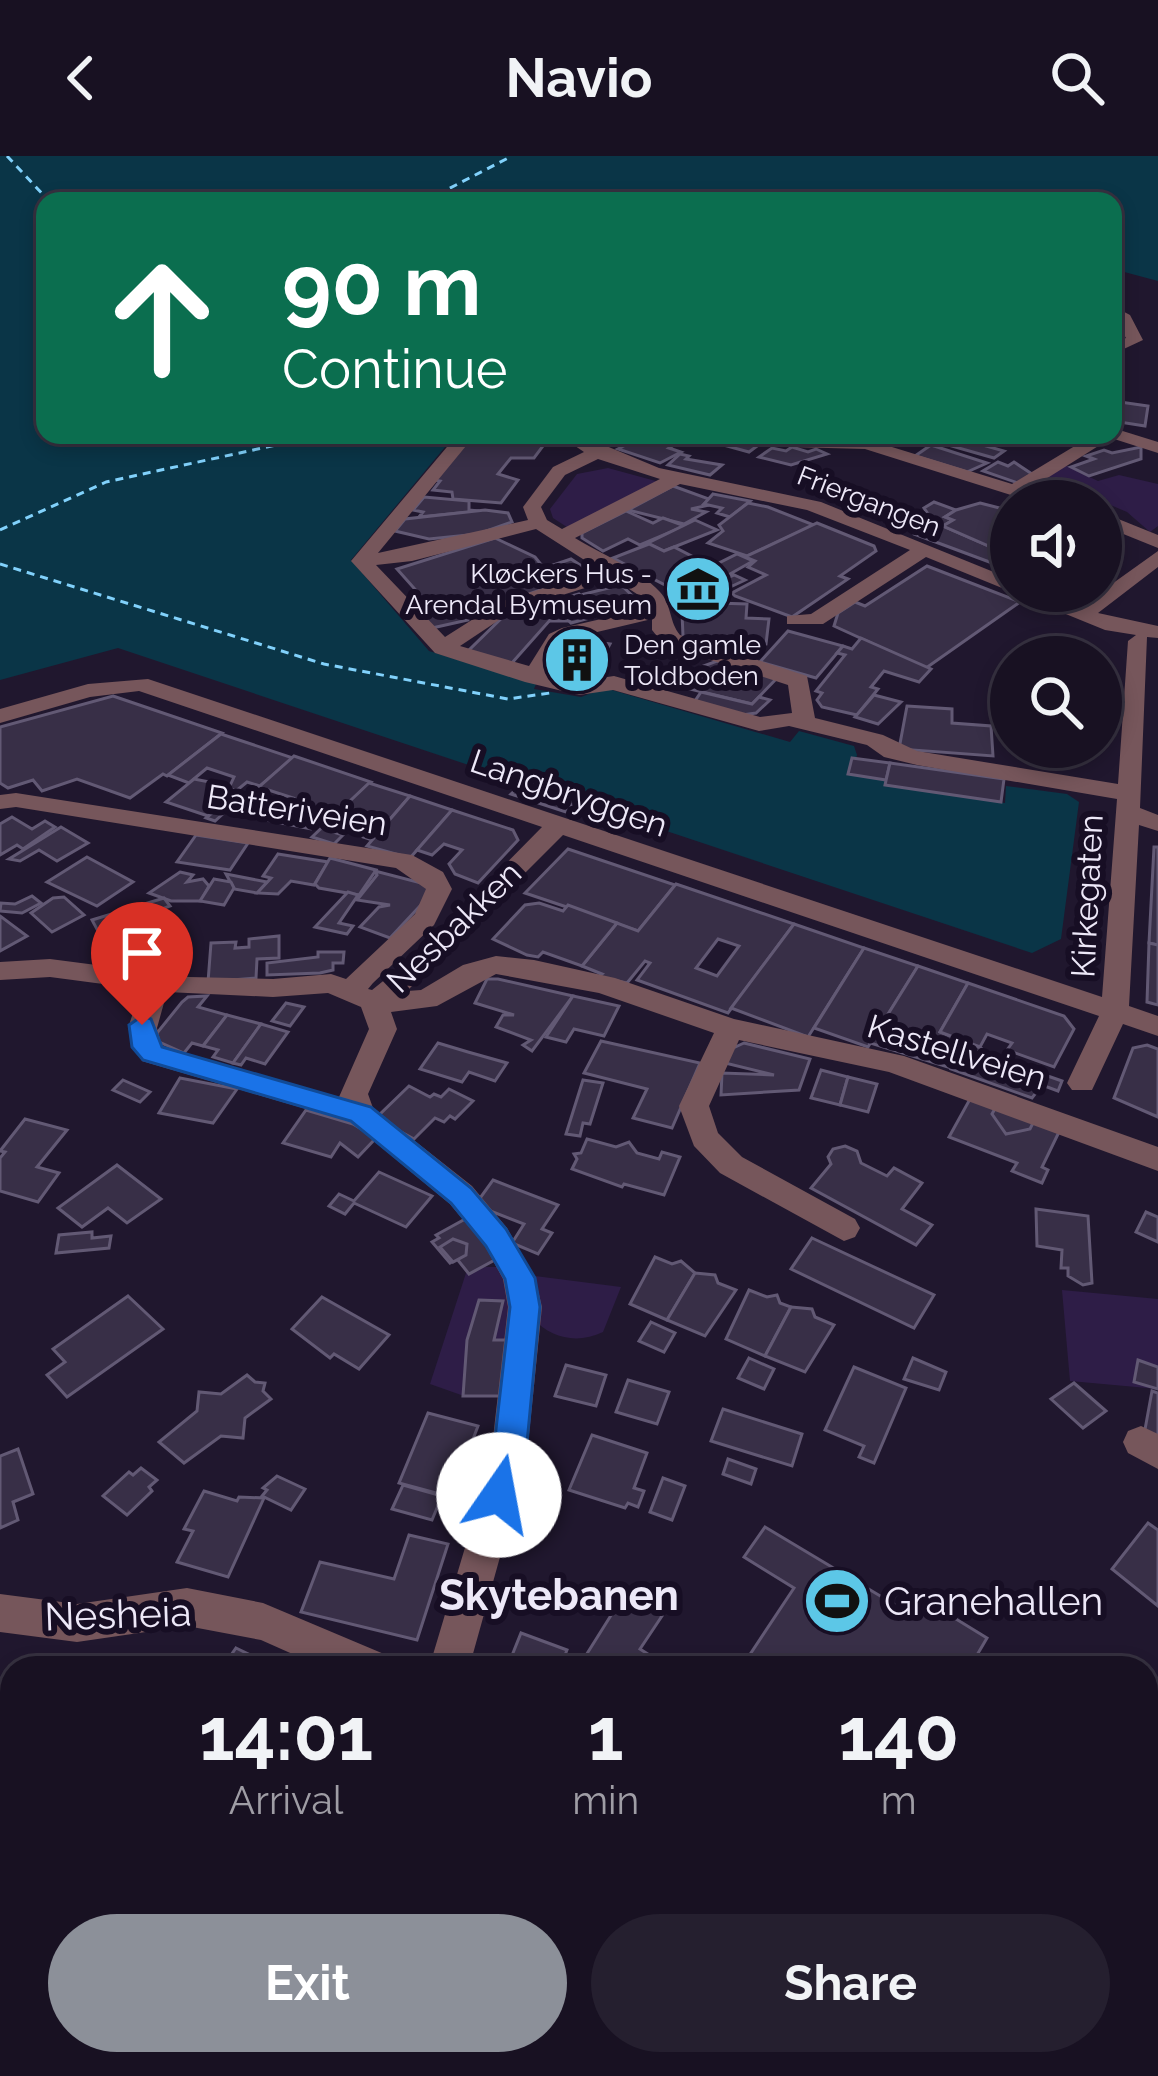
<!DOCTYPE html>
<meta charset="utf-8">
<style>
:root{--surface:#181122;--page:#251f2f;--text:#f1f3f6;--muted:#9f9da5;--line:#363140;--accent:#8c9099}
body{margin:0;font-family:Raleway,sans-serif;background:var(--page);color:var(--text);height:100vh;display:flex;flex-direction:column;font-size:45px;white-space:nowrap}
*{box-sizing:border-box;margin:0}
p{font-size:39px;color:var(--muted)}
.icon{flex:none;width:66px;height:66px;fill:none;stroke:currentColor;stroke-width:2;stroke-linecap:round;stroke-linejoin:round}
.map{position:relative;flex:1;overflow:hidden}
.side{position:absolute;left:0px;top:1500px;width:1158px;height:420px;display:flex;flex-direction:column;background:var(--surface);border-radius:36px 36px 0 0;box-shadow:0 6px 18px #0003,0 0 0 3px var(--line)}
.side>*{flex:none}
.top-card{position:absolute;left:36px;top:36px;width:1086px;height:252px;border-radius:24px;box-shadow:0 6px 18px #0003,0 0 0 3px var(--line);background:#0b6e4f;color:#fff;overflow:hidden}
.controls{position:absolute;left:990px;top:324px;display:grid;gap:24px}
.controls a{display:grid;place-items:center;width:132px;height:132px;border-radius:50%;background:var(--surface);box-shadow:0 6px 18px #0003,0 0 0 3px var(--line);font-size:60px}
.pin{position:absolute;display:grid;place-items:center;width:102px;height:102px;color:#fff;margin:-123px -51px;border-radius:50% 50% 50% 0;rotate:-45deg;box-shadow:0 0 12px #0007}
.pin .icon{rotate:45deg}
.me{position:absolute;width:132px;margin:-66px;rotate:12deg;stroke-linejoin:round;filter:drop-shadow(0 0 9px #0008)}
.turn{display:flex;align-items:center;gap:42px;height:252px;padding:0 48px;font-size:54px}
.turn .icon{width:156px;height:156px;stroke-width:2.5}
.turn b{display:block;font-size:84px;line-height:102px}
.eta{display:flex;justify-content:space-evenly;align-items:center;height:204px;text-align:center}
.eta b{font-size:72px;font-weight:700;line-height:84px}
.action{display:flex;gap:24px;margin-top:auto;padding:24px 48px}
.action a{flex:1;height:138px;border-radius:72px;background:var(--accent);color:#fff;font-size:48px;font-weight:700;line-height:138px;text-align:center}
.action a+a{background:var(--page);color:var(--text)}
header{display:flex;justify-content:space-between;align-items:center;height:156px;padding:0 48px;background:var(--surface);font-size:54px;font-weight:700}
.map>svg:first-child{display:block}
</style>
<header><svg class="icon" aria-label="back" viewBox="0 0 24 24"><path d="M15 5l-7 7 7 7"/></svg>Navio<svg class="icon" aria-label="search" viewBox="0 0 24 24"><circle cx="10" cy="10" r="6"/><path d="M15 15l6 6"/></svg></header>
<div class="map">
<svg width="1158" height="1920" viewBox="0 0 1158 1920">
<rect width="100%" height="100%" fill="#20172e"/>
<g fill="#2e1d47">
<path d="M1065,309L1098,325L1119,319L1158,328V370L1150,376L1127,356L1101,345L1028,337L1030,328Z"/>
<path d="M608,312L663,327L570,373L553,362L550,353L577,318Z"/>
<path d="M485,1111H508L512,1183H494L501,1152L478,1150L464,1240L430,1228L466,1117Z"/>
<path d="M535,1120L621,1131L603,1176C578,1188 551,1183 533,1162Z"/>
<path d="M1062,1134L1158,1143V1233L1070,1225Z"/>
<path d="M502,1908H1046L1049,1910L1045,1920H494Z"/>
</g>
<path fill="#0a3547" d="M0,0H1158V125L1113,113V45H45V279H455L351,404L429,495L536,528L534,533L581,541L605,532L790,586L799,575L854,590L857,599L851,619L887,623L886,629L1005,647L1006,630L1067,638L1079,646L1061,783L1032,797L118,492L0,524Z"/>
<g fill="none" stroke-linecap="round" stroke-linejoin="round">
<g stroke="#81d1fb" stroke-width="3" stroke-dasharray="8 6" stroke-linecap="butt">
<path d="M7,0L49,45"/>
<path d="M425,45L512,0"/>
<path d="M0,374L106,326L322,279"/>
<path d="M0,408L324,508L508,543L550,537"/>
</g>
</g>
<g fill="#382f47" stroke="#625974" stroke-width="3" fill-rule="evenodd">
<path d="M1113,245L1148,250L1145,270L1113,265Z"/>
<path d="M478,279H528L549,282L534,302H511L498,318L518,324L501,347L453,343L452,336L433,334L440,325L434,324L468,283Z"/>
<path d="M737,279H752L768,282L749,296L723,289Z"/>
<path d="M639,282L674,289L669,292L681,296L660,307L618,293Z"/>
<path d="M958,282L1004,295L994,302L948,289Z"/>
<path d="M931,289L987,307L967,316L915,300Z"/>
<path d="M792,291L808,296L816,293L827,298L791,309L759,301L772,292L786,295Z"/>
<path d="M1141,291V303L1089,320L1071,311L1094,303L1086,300L1104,294L1112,297Z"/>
<path d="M680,298L689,300L686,303L722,309L710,319L668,309Z"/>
<path d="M998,306L1008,310L1014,306L1032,318L1018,327L983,315Z"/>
<path d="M673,330L709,343L704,348L709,349L691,353L706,356L684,368L628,354Z"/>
<path d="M713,338L750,345L730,361L717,357L722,352L704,348Z"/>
<path d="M424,341L469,345V354L479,355L419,361L423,356L413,354Z"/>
<path d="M934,346L956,354L945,361L953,364L943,370L991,391L996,387L1011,393V414L914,378L911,371L930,361L924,352Z"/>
<path d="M748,347L768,351L814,369L747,400L708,387L723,375L719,369Z"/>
<path d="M980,347L1011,355V393L996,387L991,391L943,370L953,364L945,361L956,354Z"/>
<path d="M485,354L508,357L512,366L478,378L429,383L395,375L405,363Z"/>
<path d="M626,355L653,367L663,362L685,370L640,389L628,383L603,395L582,382V377Z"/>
<path d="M695,364L717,374L664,395L648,387Z"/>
<path d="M817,367L874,390L876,395L840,420L848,423L792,461L735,440L732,437L766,419L748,411L755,405L745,401Z"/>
<path d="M495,382L535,401L543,411L552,414L557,412L553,409L571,403L589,415L563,420L570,424L470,458L468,464L432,472L410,446L421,440L397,413Z"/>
<path d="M649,388L664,395L674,391L709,409L667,430L613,402Z"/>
<path d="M737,398L753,405L714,427L734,419L745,424L726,433L698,447L669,432Z"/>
<path d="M927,410L1020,446L926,512L834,470L838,457L855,446L865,450Z"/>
<path d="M621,429L640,447L627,450L632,454L602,456L584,438Z"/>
<path d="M579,438L587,445L557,452L569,465H549L551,459L524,453Z"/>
<path d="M587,445L601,459L571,467L557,452Z"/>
<path d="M716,447L747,448L746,462L769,463L766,488L691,484L683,480L682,457Z"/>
<path d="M513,451L551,459V463L511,508L466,497Z"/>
<path d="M788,475L843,490L816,522L760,506Z"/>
<path d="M566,482L610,488L589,527L544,519Z"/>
<path d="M861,482L931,513L919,526L884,515L871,531L878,533L857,559L822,551L817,544L822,537L816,535L845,499L837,497L843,490L852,493Z"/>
<path d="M717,505L778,521L752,548L686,532L698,512Z"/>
<path d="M701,536L752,548L759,541L770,544L756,557L742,559L695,545Z"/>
<path d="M874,539L901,546L878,568L855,561Z"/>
<path d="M113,540L222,577L167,620L163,618L130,642L77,623L42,635L33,624L8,632L0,627V571Z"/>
<path d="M907,550L952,553V567L991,570L993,600L899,593Z"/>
<path d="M221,578L293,602L260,630L247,626L236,635L229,632L234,621L207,612L189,627L168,619Z"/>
<path d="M294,600L371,626L323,670L317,668L311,673L225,656L215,665L206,662L235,637L279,653L289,646L293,642L259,631Z"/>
<path d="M852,602L890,607L886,624L848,618Z"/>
<path d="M890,607L1004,623L1001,646L885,629Z"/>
<path d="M194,623L225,629L221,632L235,637L208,660L166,646Z"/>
<path d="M526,624L579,641L566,656L511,638Z"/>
<path d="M369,627L410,640L372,684L363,681V673L340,665L330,675L343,679L334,688L312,681Z"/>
<path d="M410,640L452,654L410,702L367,690Z"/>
<path d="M452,654L513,674L518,684L478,727L455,718L449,708L462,694L444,688L432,699L417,694Z"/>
<path d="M12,661L32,673L45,665L55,671L23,693L17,689L0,699V668Z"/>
<path d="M61,671L88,687L57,705L39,694L20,705L9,703Z"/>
<path d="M196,679L248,687L230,714L177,706Z"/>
<path d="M1154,691H1158V789L1149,787Z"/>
<path d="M568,693L675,729L638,775L525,737Z"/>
<path d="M278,698L328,706L314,729L291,725L278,738L257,737L271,722L263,720Z"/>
<path d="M87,701L133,726L97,750L47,726Z"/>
<path d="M330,702L376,714L359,739L319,732L315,728Z"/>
<path d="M375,715L429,729L433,736L390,782L360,771L379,751L390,749L357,744L377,719Z"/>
<path d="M180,716L193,719L187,726L203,723L209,730L201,745H171L149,737Z"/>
<path d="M226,718L267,726L257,737L234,733Z"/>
<path d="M214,723L231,726L234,732L224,749L200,745Z"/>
<path d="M676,728L794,768L728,857L637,824L650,807L645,805L627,827L598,821L602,818L582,810L617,767L638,775ZM718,783L739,790L717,820L696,812Z"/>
<path d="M348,736L358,739L339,767L353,770L347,778L315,771Z"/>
<path d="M32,740L41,747L22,757L0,755L1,747L15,748Z"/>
<path d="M64,741L84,759L52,776L31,757L53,742Z"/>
<path d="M164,742L170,750L159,754L164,763L128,775L132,782L106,790L92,764Z"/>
<path d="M539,747L563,755L568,749L617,767L582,810L543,796L538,801L527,799L493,783L525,749Z"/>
<path d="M0,760L27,780L0,795Z"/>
<path d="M794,768L864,792L808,881L731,852Z"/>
<path d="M279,780V802L257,803L256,822L208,826L211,787L236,786L235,792L249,791V783Z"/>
<path d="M1149,787L1158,789V849L1147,846Z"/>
<path d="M864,792L918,810L868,891L814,872Z"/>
<path d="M318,796H344L343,807H333V814L320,817L267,819V807L318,801Z"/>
<path d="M918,810L968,827L940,876L981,892L978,899L962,893L951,912L870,887Z"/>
<path d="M487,823H498L573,840L532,895L523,889L531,884L496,871L503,859H514L475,847Z"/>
<path d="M968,827L1064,860L1074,873L1054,911L1007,894L1012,887L987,878L980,891L940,876Z"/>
<path d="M207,840L198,851L227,859L203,890L192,887L184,897L157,885V877L182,846L188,841Z"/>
<path d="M573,840L619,850L604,880L574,873L566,886L546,881Z"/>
<path d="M286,847L304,851L290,870L272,865Z"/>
<path d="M227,859L261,868L233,907L213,901L218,894L203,890Z"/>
<path d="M261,868L288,876L265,908L246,902L241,909L233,907Z"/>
<path d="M601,885L700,907L672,972L633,962L647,933L584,917Z"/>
<path d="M438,887L468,896L507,907L495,925L469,916L462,926L420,913Z"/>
<path d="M744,887L810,903L799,934L721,939L722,917L774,919L725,907L731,893Z"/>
<path d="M1147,889L1158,893V961L1114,942L1133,892Z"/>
<path d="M962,893L979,896L1062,925L1058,935L1042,929L1032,942L951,913Z"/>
<path d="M821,914L848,921L840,949L811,942Z"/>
<path d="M848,921L877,928L868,956L840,949Z"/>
<path d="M180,922L237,933L213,967L159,957Z"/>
<path d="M123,924L150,936L140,946L113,934Z"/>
<path d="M583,924L603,927L590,968L583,967L580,980L566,978Z"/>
<path d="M409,930L430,941L434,938L441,941L449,933L473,945L455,963L450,960L444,966L435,962L414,983L376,962Z"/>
<path d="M970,943L1059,976L1042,1011L1048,1014L1042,1027L1012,1015L1017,1007L949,981Z"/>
<path d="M997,949L1035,963L1030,973L1006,978L992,958Z"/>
<path d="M306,954L353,968L376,982L358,1001L340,987L331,1001L283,987Z"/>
<path d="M25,963L67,974L37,1011L59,1017L38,1046L0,1035V1002L5,996L0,995Z"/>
<path d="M587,983L616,991L629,986L637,997L659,1003L662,996L680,1001L664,1039L624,1028L622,1031L572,1013L577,1003L574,998L581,997Z"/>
<path d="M845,990L857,995L861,1007L887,1020L894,1012L922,1027L902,1053L932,1069L916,1089L811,1032L831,1008L828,1001L833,993Z"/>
<path d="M117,1009L161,1043L127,1067L108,1052L82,1071L58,1052Z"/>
<path d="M379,1016L432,1040L406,1071L354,1047L345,1058L329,1050L339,1038L354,1045Z"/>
<path d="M493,1024L558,1049L542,1073L552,1077L538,1098L512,1087L524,1068L475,1049Z"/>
<path d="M1036,1053L1088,1060L1092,1127L1083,1129L1068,1120V1112H1061L1062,1094L1037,1090Z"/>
<path d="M1146,1056L1158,1061V1086L1136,1076Z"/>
<path d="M469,1061L502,1100L469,1118L457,1103L450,1107L432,1086L439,1082L436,1079Z"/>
<path d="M92,1076V1082L111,1080L109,1092L56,1097L59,1079Z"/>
<path d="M812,1082L934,1139L914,1172L791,1113Z"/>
<path d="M453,1083L467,1088L466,1099L453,1106L440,1091Z"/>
<path d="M655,1101L672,1108L681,1105L695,1117L667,1164L630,1148Z"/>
<path d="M695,1117L715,1119L718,1127L736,1134L705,1180L667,1164Z"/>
<path d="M749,1134L767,1141L777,1139L780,1147L791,1151L765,1200L726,1183Z"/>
<path d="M128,1140L163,1173L67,1241L47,1219L65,1206L53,1193Z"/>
<path d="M322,1141L389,1179L359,1213L334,1198L330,1202L292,1173Z"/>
<path d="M479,1144L503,1145L494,1184H512L510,1240H463L467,1184Z"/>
<path d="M791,1151L812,1153L815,1161L834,1169L805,1216L765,1200Z"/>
<path d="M651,1166L675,1177L664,1196L639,1185Z"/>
<path d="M749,1202L774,1213L764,1233L738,1222Z"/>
<path d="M913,1202L946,1216L939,1234L904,1223Z"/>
<path d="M1138,1204L1158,1211V1233L1134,1226Z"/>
<path d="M566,1209L606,1219L596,1250L555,1240Z"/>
<path d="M854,1211L906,1232L874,1307L859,1301L864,1290L825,1274Z"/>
<path d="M247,1219L255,1226L265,1227L263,1235L271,1243L245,1262L243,1282L221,1280L184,1307L159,1286L197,1255L199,1236L221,1238Z"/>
<path d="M628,1224L669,1236L657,1268L616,1256Z"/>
<path d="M1074,1227L1106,1255L1083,1272L1051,1243Z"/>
<path d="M1152,1235L1158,1237V1284L1144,1279Z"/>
<path d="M723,1253L802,1278L792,1310L711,1285Z"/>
<path d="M428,1257L478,1270L451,1341L399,1327Z"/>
<path d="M592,1279L647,1297L634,1332L644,1335L638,1351L628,1347L625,1352L569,1334Z"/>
<path d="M18,1293L33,1338L13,1346L18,1364L0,1372V1300Z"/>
<path d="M728,1303L756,1313L751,1328L723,1318Z"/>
<path d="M141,1312L157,1324L149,1331L152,1335L127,1359L103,1340L129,1316L133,1319Z"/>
<path d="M277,1320L305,1333L291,1354L262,1340L267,1334L263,1332Z"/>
<path d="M663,1322L685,1330L672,1364L650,1356Z"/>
<path d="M403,1329L442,1340L432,1364L392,1353Z"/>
<path d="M204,1335L237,1345L239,1341L264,1342L228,1421L177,1406L193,1375L184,1373Z"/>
<path d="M1148,1367L1158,1374V1450L1112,1413Z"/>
<path d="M765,1371L902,1453L912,1436L987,1482L977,1499L998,1512H741L794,1432L744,1401Z"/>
<path d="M409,1379L448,1388L417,1484L301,1456L320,1406L394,1423Z"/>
<path d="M625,1437L662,1460L640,1493L654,1502L647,1512H578Z"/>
<path d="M521,1477L567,1494L560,1512H507Z"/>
<path d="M236,1492L277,1512H203L210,1502L224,1509Z"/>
</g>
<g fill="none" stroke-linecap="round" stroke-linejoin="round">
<g fill="#76565b" fill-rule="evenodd">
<path d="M1113,150L1130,159L1143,184L1113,198V187L1126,182L1113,161Z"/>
<path d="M1113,272L1158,286V297L1111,282L1030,333L1058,345H1030L865,293L791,291L754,279L866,283L1012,328L1093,279H1113Z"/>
<path d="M457,279H475L378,397L528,364L523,351L553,311L584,296L559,279H580L659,312L821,346L1011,423V435H1042L1081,450L1158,395V411L1098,457L1158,470V482L1147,481L1140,652L1158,659V675L1139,669L1129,850L1158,860V880L1123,868L1092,934H1072L1067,927L1099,860L563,679L407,835L421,834L463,809L496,800L534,804L615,822L734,863L904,900L1158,991V1015L889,916L739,884L709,950L718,977L742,1001L855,1063L860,1072L855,1081L844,1085L720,1017L694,990L679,950L714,877L599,837L496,818L437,850L391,856L397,873L368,938L373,952L472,1030L507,1072L535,1122L542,1151L526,1308L469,1512H429L490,1308L508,1151L503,1123L485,1090L450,1048L351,966L142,905L128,872L141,833L50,821L0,824V806L50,803L189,821L273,823L331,818L346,823L415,758L426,733L396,712L16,651L0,653V639L16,637L412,699L443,716L452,733L434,769L373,827L368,833L372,834L418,797L542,671L139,535L90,541L0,567V553L88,528L148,523L1102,841L1117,643L917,609L884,601L867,589L789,570L759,575L613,534L579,539L525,526L435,497L351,405ZM598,303L660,323L562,373L547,364L541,351L565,319ZM680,328L807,354L910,394L811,458L787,460V468H823L926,401L1105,474L1136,479L1128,485L1118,628L917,595L883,579L815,562L807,520L680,479C669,466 672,449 660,436C639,413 601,398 575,382ZM536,373L600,414L500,446L445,481L376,409L412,405ZM614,423L643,442L649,452L562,472L549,478L529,510L460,490L514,454ZM652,463V474L664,489L788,529L792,557L760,561L614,520L580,525L547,516L565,487L576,481ZM167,836L273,841L328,837L361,851L369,873L339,941L162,891L157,872Z"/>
<path d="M1101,356L1158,379V392L1101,369Z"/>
<path d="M1141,1270L1158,1278V1313L1128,1297L1123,1286L1128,1275Z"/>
<path d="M187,1432L263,1447L384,1498L390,1512H324L261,1484L187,1470L77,1486L0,1476V1438L77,1448Z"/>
<path d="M300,1908H354L349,1920H295Z"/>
</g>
</g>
<path fill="#1a73e8" stroke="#114b97" stroke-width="3" d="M142,860L151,863L162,891L371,951L471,1032L506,1073L535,1122L540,1151L525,1308L511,1350L499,1354L487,1350L482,1339L492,1308L510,1151L505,1123L486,1090L451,1047L351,965L143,904L132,891L129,869Z"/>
<defs>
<g id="museum-disc" transform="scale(3.45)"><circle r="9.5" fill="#5cc7e7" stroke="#170e24"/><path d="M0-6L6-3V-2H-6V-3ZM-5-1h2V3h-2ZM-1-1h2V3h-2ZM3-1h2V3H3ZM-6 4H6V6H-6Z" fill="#111"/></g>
<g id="building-disc" transform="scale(3.45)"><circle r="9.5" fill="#5cc7e7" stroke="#170e24"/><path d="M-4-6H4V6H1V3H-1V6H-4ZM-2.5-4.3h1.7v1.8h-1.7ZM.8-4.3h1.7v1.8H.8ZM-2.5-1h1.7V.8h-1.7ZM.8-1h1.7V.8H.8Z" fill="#111"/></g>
<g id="stadium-disc" transform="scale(3.45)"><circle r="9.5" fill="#5cc7e7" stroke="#170e24"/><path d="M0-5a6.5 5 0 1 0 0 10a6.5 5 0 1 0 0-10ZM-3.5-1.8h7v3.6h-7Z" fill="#111"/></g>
</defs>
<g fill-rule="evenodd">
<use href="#museum-disc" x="698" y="433"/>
<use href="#building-disc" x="577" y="504"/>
<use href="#stadium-disc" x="837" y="1445"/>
</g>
<g text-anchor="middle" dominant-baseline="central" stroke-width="12" stroke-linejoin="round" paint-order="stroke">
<g font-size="27" fill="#ede8f8" stroke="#170e24">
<text transform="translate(869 345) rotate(21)">Friergangen</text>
</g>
<g font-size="27" fill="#ede8f8" stroke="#170e24" text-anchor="end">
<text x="652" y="417">Kløckers Hus -<tspan x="652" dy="31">Arendal Bymuseum</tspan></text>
<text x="624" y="488" text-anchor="start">Den gamle<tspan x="624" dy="31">Toldboden</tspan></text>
</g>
<g font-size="33" fill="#ede8f8" stroke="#170e24">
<text transform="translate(569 637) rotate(19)">Langbryggen</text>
<text transform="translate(297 654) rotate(9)">Batteriveien</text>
<text transform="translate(1087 740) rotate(-87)">Kirkegaten</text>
<text transform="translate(454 771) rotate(-44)">Nesbakken</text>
<text transform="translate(957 896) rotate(17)">Kastellveien</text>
</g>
<g font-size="39" fill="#ede8f8" stroke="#170e24" text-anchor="start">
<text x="884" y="1445">Granehallen</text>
</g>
<g font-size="39" fill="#ede8f8" stroke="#170e24">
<text transform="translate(118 1458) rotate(-2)">Nesheia</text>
</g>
<g font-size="42" font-weight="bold" fill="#ede8f8" stroke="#170e24">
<text x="559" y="1439">Skytebanen</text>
</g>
</g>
</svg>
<div class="controls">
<a><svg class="icon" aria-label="sound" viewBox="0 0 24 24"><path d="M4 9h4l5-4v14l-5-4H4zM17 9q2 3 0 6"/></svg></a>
<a><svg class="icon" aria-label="search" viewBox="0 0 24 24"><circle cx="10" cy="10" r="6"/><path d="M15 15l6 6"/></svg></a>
</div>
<div class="pin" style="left:142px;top:869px;background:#d93025"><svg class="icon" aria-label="arrive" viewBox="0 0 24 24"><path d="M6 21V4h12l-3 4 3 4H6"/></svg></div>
<svg class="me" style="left:499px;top:1339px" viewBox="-20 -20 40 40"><circle r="19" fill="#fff"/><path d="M0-13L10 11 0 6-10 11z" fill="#1a73e8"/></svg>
<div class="top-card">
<div class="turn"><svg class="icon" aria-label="ahead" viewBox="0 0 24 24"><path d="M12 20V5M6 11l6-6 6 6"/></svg><div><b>90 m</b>Continue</div></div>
</div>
<section class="side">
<div class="eta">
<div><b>14:01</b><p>Arrival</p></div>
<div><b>1</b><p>min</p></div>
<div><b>140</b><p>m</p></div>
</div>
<div class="action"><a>Exit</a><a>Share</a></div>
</section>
</div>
